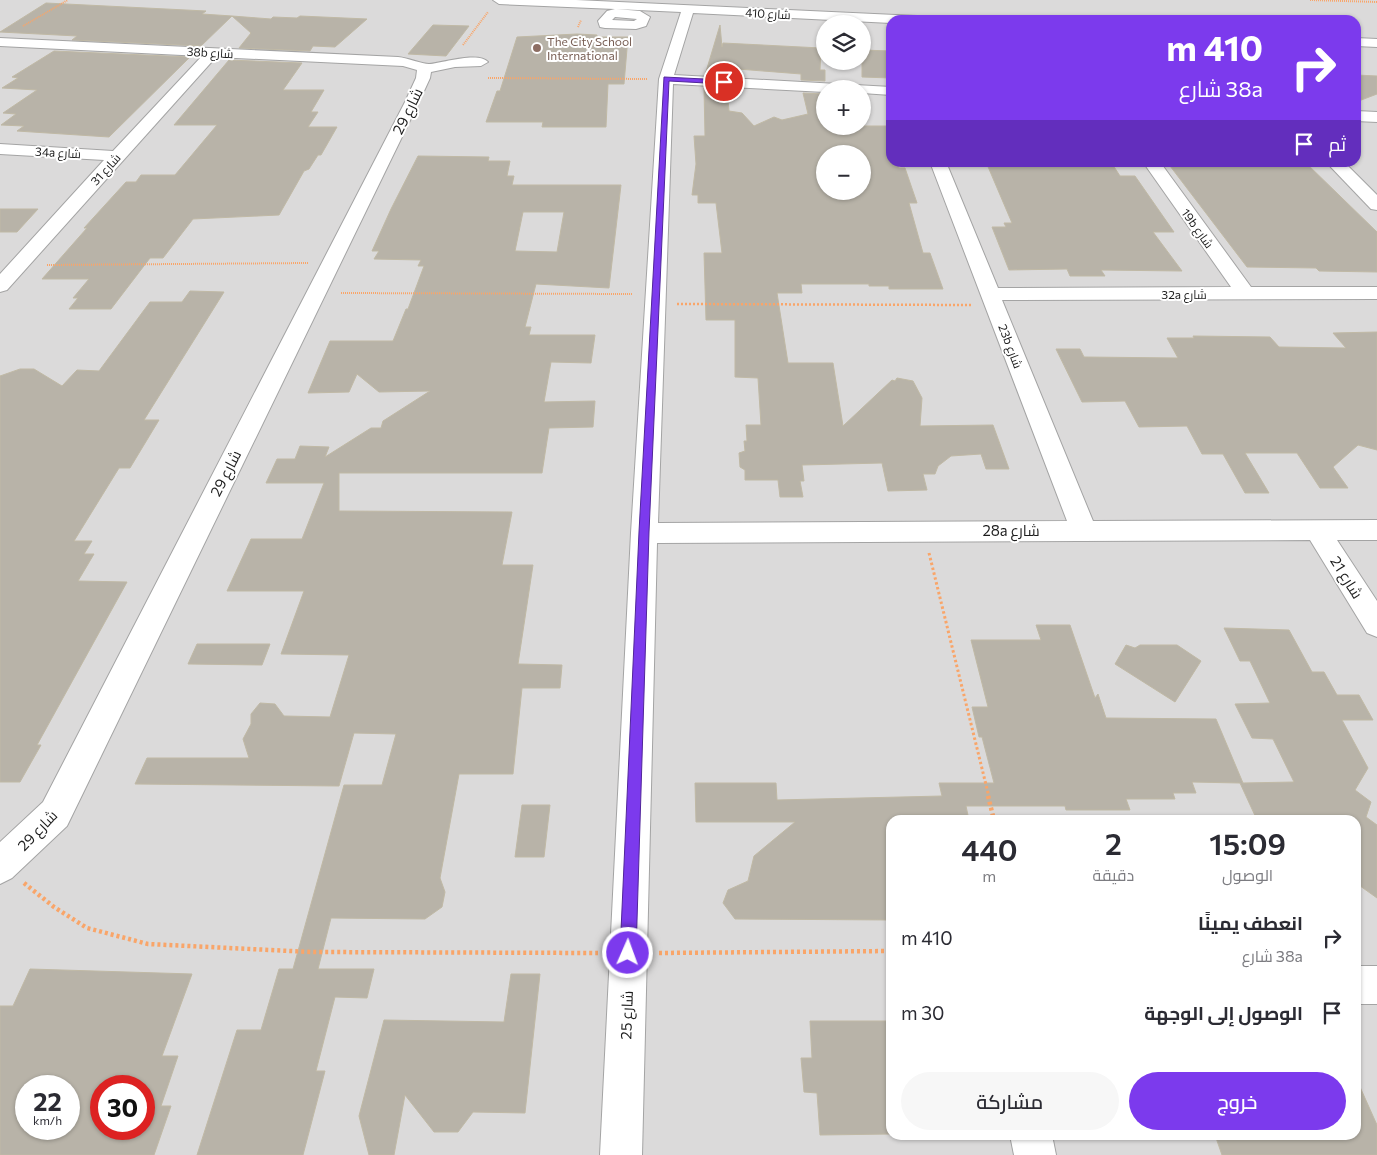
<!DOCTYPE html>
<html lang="ar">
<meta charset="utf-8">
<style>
:root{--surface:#fff;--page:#f7f7f7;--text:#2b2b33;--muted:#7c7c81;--accent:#7c3aed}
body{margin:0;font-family:Commissioner,Cairo,sans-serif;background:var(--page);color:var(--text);direction:rtl;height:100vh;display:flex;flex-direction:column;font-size:19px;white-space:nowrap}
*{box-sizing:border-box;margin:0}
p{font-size:16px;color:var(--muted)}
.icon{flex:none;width:28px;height:28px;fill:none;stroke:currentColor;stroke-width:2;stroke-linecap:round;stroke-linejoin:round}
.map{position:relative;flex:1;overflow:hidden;direction:ltr}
.details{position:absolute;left:886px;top:815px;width:475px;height:325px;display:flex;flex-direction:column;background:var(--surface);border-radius:15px;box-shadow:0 1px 4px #0004;direction:rtl}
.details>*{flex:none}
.banner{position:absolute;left:886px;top:15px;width:475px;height:152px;border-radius:15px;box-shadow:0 1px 4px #0004;direction:rtl;background:#7c3aed;color:#fff;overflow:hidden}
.buttons{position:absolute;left:816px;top:15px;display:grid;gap:10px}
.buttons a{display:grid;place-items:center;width:55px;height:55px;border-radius:50%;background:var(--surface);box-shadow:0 1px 4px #0004;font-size:25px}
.speed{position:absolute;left:15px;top:1075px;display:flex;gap:10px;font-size:25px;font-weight:700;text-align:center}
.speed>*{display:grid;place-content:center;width:65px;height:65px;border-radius:50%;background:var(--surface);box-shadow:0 1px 4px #0004;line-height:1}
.speed small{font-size:12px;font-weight:400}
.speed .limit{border:8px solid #d22;background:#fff;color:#111}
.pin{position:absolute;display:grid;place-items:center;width:42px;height:42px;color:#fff;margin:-21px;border:2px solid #fff;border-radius:50%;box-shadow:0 1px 5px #0007}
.me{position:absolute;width:55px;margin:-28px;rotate:2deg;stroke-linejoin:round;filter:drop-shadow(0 0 4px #0008)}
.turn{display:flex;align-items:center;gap:18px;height:105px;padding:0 15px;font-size:22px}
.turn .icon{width:65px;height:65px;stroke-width:2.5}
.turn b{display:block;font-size:35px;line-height:42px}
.then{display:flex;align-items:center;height:48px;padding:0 15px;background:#0003;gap:10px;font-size:19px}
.eta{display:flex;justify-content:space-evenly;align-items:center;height:85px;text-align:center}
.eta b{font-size:30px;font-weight:600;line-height:35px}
.action{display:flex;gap:10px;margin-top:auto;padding:10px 15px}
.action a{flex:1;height:58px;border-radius:30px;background:var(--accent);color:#fff;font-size:20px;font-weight:600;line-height:58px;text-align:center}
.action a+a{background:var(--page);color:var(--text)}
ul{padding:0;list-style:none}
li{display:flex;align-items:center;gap:15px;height:75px;padding:0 15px}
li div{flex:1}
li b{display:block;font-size:19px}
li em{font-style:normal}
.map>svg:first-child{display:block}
</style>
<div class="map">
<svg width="1377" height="1155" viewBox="0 0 1377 1155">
<rect width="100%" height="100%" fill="#eeeee3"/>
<path fill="#dbdada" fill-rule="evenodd" d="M0,0H1377V1155H0ZM891,20H1356V162H891ZM825,24H862V61H825ZM825,89H862V126H825ZM825,154H862V191H825ZM891,820H1356V1135H891ZM26,1086H69V1129H26ZM101,1086H144V1129H101Z"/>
<g fill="#b8b3a8" stroke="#c0b9a5" fill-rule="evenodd">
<path d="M46,3L206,11L202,14L232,16L201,46L72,40L77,36L0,32Z"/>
<path d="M232,16L271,19L273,17L297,18L300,16L367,19L335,47L313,46L310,51L239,48L251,33Z"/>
<path d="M433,25L469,26L446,56L408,54Z"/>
<path d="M720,25L722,47L723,43L821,48L820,70H825V81L801,80V74L725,68V76L705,75Z"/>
<path d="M577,34L597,35V37H628L624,84H608L606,127H542L543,122H486L497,91H500L517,37Z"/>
<path d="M862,50L891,51V78L862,77Z"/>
<path d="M54,51L190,57L109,137L17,131L24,126L1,125L16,114L3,113L37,90L2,88L18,78L12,77Z"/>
<path d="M229,60L302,63L283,90H324L311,112H318L308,127H337L321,155H318L309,169L304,171L279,215L193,219L163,258H150L111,309H69L78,298H73L89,279H42L87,228H84L126,182H136L141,175H175L217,125H174Z"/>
<path d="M1356,75L1377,76V94L1356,102Z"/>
<path d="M704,88L727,89L729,111L742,113L754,126L774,117L782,120L808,114L803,93L825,94V126H891V162H897L899,168H905L917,203H909L923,253H930L943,289H889V286H869V284H801L802,293H777L788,363H833L843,426L892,380L895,381L897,378L913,381L922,398L920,426L993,425L1009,469H986L981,454L951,456L938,466L935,474H923L927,490L888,491L882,463L802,465L804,481H800L803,497H780L778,480H745V470L740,467L739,453L745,451L744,441H747L746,425H761L758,378L735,377V320H706L704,253H722L716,203H698V195H692L696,164L694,136H705ZM825,154H862V191H825Z"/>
<path d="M418,156L489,157L488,161H510L507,176H514L512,185H621L609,288L536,284L525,327H531L529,335H595L591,363L551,362L544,402L595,401L593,427L549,428L542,473H339V511L512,512L502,565H533L518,664L562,665L560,688H522L513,774H459L440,878L445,892L442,907L425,919L331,918L318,969H374L367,998L335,997L316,1071H325L303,1155H197L237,1030H261L279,969H293L344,785H382L396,734L354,733L339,786L135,784L147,758H249L243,739L251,724V714L260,703L275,704L284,716L330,717L349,655L281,654L304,591H227L251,539H302L324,483H266L277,459H295L300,446L329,447L325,457L371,428H381L383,421L430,391L379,392L357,374L349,392L308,393L330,341H393L406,309H408L424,266H418L421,260L374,259L379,251H372L391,209ZM523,212H564L557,252L515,251Z"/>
<path d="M986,162H1111L1120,176H1135L1174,232H1153L1182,271L1101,270L1105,276H1070L1067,269L1009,270L992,227H1006L1004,223H1012Z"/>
<path d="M1167,162H1305L1377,232V272L1319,271L1316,268L1247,267Z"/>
<path d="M0,209H38L17,232H0Z"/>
<path d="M190,291L224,292L144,420H159L130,468H119L74,541H92L84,554H94L78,581L127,582L37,745H41L20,782H0V376L20,369H34L62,386L77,370L99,371L150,302H182Z"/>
<path d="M1377,332V450L1358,445L1333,467L1348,488H1320L1297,453H1245L1269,493H1245L1223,454H1202L1187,426L1139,427L1125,401L1082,402L1056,349H1080L1084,357L1178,358L1167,338H1194L1193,336L1270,337L1279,347L1346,348L1333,333Z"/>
<path d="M1036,625H1070L1095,698L1098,694L1106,718L1216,719L1243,783L1294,782L1273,739L1252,738L1235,704L1270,703L1250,661H1240L1224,628L1289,630L1312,672H1324L1337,695H1359L1373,720H1342L1368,768L1355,790L1371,802L1366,817L1377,825V898L1356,883V820H1257L1240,783L1192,782L1196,793H1173L1175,799H1126L1130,810H1066L1065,806H966L969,820H891V920L735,919L723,903L728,890L748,881L754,856L795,822H696L695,783H776L777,800L942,796L939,783H994L982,737H979L972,707H988L971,640H1041Z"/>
<path d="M197,644H270L262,665L188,664Z"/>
<path d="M1126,645L1135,648L1140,645H1177L1201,661L1175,702L1115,664Z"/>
<path d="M522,805H550L544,857H515Z"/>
<path d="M30,969L192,974L162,1056H178L161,1106H171L154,1155H0V1006H13ZM26,1086H69V1129H26ZM101,1086H144V1129H101Z"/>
<path d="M511,974H540L525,1113L473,1112L458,1132H434L405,1095L394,1155H369L359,1116L384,1020L504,1022Z"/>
<path d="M810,1021H891V1134L820,1135L817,1093L804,1092L801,1058H812Z"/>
<path d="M1356,1078L1377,1125V1155H1222L1215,1135H1356Z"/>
</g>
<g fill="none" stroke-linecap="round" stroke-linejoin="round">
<g stroke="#a4a4a4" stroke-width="2">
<g id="minor">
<path d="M493,0H576L917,16L923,20H891V23L693,13L674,75L891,87V95L862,93V89H825V92L673,84L658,523L1067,521L930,162H946L998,288L1231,287L1143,162H1160L1251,287H1377V299L1002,300L1093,521L1377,520V540H1337L1377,601V637L1367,633L1310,540L657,543L642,1155H600L631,533L659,79L681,12L616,9L640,11L650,17L646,26L636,29L605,28L600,27L598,21L607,11L615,9L499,4ZM615,17L637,19L634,21L612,20Z"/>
<path d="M0,38L398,57C408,58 422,64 429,64C442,63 479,51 488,62L481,66L455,67L431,72L430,78L419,102L67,826L12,878L0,884V842L43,802L405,102L416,78L417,70L403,66L216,57L7,290L0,292V274L104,160L0,154V144L113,151L202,56L0,46Z"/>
<path d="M1356,38L1377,39V47L1356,46Z"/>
<path d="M1356,111L1377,112V122L1356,121Z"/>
<path d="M1326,162H1344L1377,195V210L1371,209Z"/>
<rect x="1356" y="966" width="21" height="38"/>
<path d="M1010,1135H1052L1056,1155H1014Z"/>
</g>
</g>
<g stroke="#f9a569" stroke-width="2" stroke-dasharray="1 1" stroke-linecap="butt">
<path d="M1310,0L1377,2"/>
<path d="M23,26L68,0"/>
<path d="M578,27L581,20"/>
<path d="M463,45L488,12"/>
<path d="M488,78L647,79"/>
<path d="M47,265L308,263"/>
<path d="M341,293L632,294"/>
</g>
<path stroke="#f9a569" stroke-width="2.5" stroke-dasharray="2 2" stroke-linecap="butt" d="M677,304L971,305"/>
<path stroke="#f9a569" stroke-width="3" stroke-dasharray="2.5 2.5" stroke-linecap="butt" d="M929,553L989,797"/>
<g stroke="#f9a569" stroke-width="4.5" stroke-dasharray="3 3" stroke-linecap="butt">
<path d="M988,796L994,820"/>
<path d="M24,883L54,907L87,928L148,944L311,952L598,953"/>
<path d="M659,953L891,951"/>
</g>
<use href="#minor" fill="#fff" fill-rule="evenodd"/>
</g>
<path fill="#7c3aed" stroke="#51269a" d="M664,77L724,80L726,82L724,84L669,81L649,532L636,953L634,958L628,961L623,958L620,953L639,532Z"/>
<circle fill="#8d6e63" stroke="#fff" stroke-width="2" cx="537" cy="48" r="5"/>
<g text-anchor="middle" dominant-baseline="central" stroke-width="4" stroke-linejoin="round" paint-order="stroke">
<g font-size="12" fill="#1d1d1d" stroke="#fff">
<text transform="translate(768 13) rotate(3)">شارع 410</text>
<text transform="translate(210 52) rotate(3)">38b شارع</text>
<text transform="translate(58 152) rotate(3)">34a شارع</text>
<text transform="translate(105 169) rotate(-48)">شارع 31</text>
<text transform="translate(1198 228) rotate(54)">19b شارع</text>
<text x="1184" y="294">32a شارع</text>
<text transform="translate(1011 346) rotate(69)">23b شارع</text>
</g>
<g font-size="12" fill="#785e54" stroke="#fff" text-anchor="start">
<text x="547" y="41">The City School<tspan x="547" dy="14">International</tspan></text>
</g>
<g font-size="15" fill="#1d1d1d" stroke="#fff">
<text transform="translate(407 111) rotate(-64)">شارع 29</text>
<text transform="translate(225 473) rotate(-63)">شارع 29</text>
<text x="1011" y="530">28a شارع</text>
<text transform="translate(1347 577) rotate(58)">شارع 21</text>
<text transform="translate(37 830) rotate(-46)">شارع 29</text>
<text transform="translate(626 1015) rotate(-88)">شارع 25</text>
</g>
</g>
</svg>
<div class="buttons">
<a><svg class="icon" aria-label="layers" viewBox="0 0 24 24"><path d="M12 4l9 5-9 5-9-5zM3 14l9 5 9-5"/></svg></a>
<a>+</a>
<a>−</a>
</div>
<div class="speed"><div>22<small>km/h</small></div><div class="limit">30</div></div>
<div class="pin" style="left:724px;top:82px;background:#d93025"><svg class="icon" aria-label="arrive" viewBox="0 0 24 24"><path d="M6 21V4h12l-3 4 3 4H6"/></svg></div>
<svg class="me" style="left:628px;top:953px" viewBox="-20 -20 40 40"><circle r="17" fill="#7c3aed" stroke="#fff" stroke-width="3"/><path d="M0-11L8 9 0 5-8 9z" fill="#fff"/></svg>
<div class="banner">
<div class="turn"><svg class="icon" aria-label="right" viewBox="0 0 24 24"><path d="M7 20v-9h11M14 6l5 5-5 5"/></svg><div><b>410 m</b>38a شارع</div></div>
<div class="then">ثم<svg class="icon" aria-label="arrive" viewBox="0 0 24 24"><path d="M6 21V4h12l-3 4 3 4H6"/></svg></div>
</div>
<section class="details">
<div class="eta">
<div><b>15:09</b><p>الوصول</p></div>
<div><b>2</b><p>دقيقة</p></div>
<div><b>440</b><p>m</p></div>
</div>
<ul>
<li><svg class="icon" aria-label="right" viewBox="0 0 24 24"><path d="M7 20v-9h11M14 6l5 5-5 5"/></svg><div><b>انعطف يمينًا</b><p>38a شارع</p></div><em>410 m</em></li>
<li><svg class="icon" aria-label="arrive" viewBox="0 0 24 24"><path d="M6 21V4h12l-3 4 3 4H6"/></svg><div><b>الوصول إلى الوجهة</b></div><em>30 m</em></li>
</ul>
<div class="action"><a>خروج</a><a>مشاركة</a></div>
</section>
</div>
